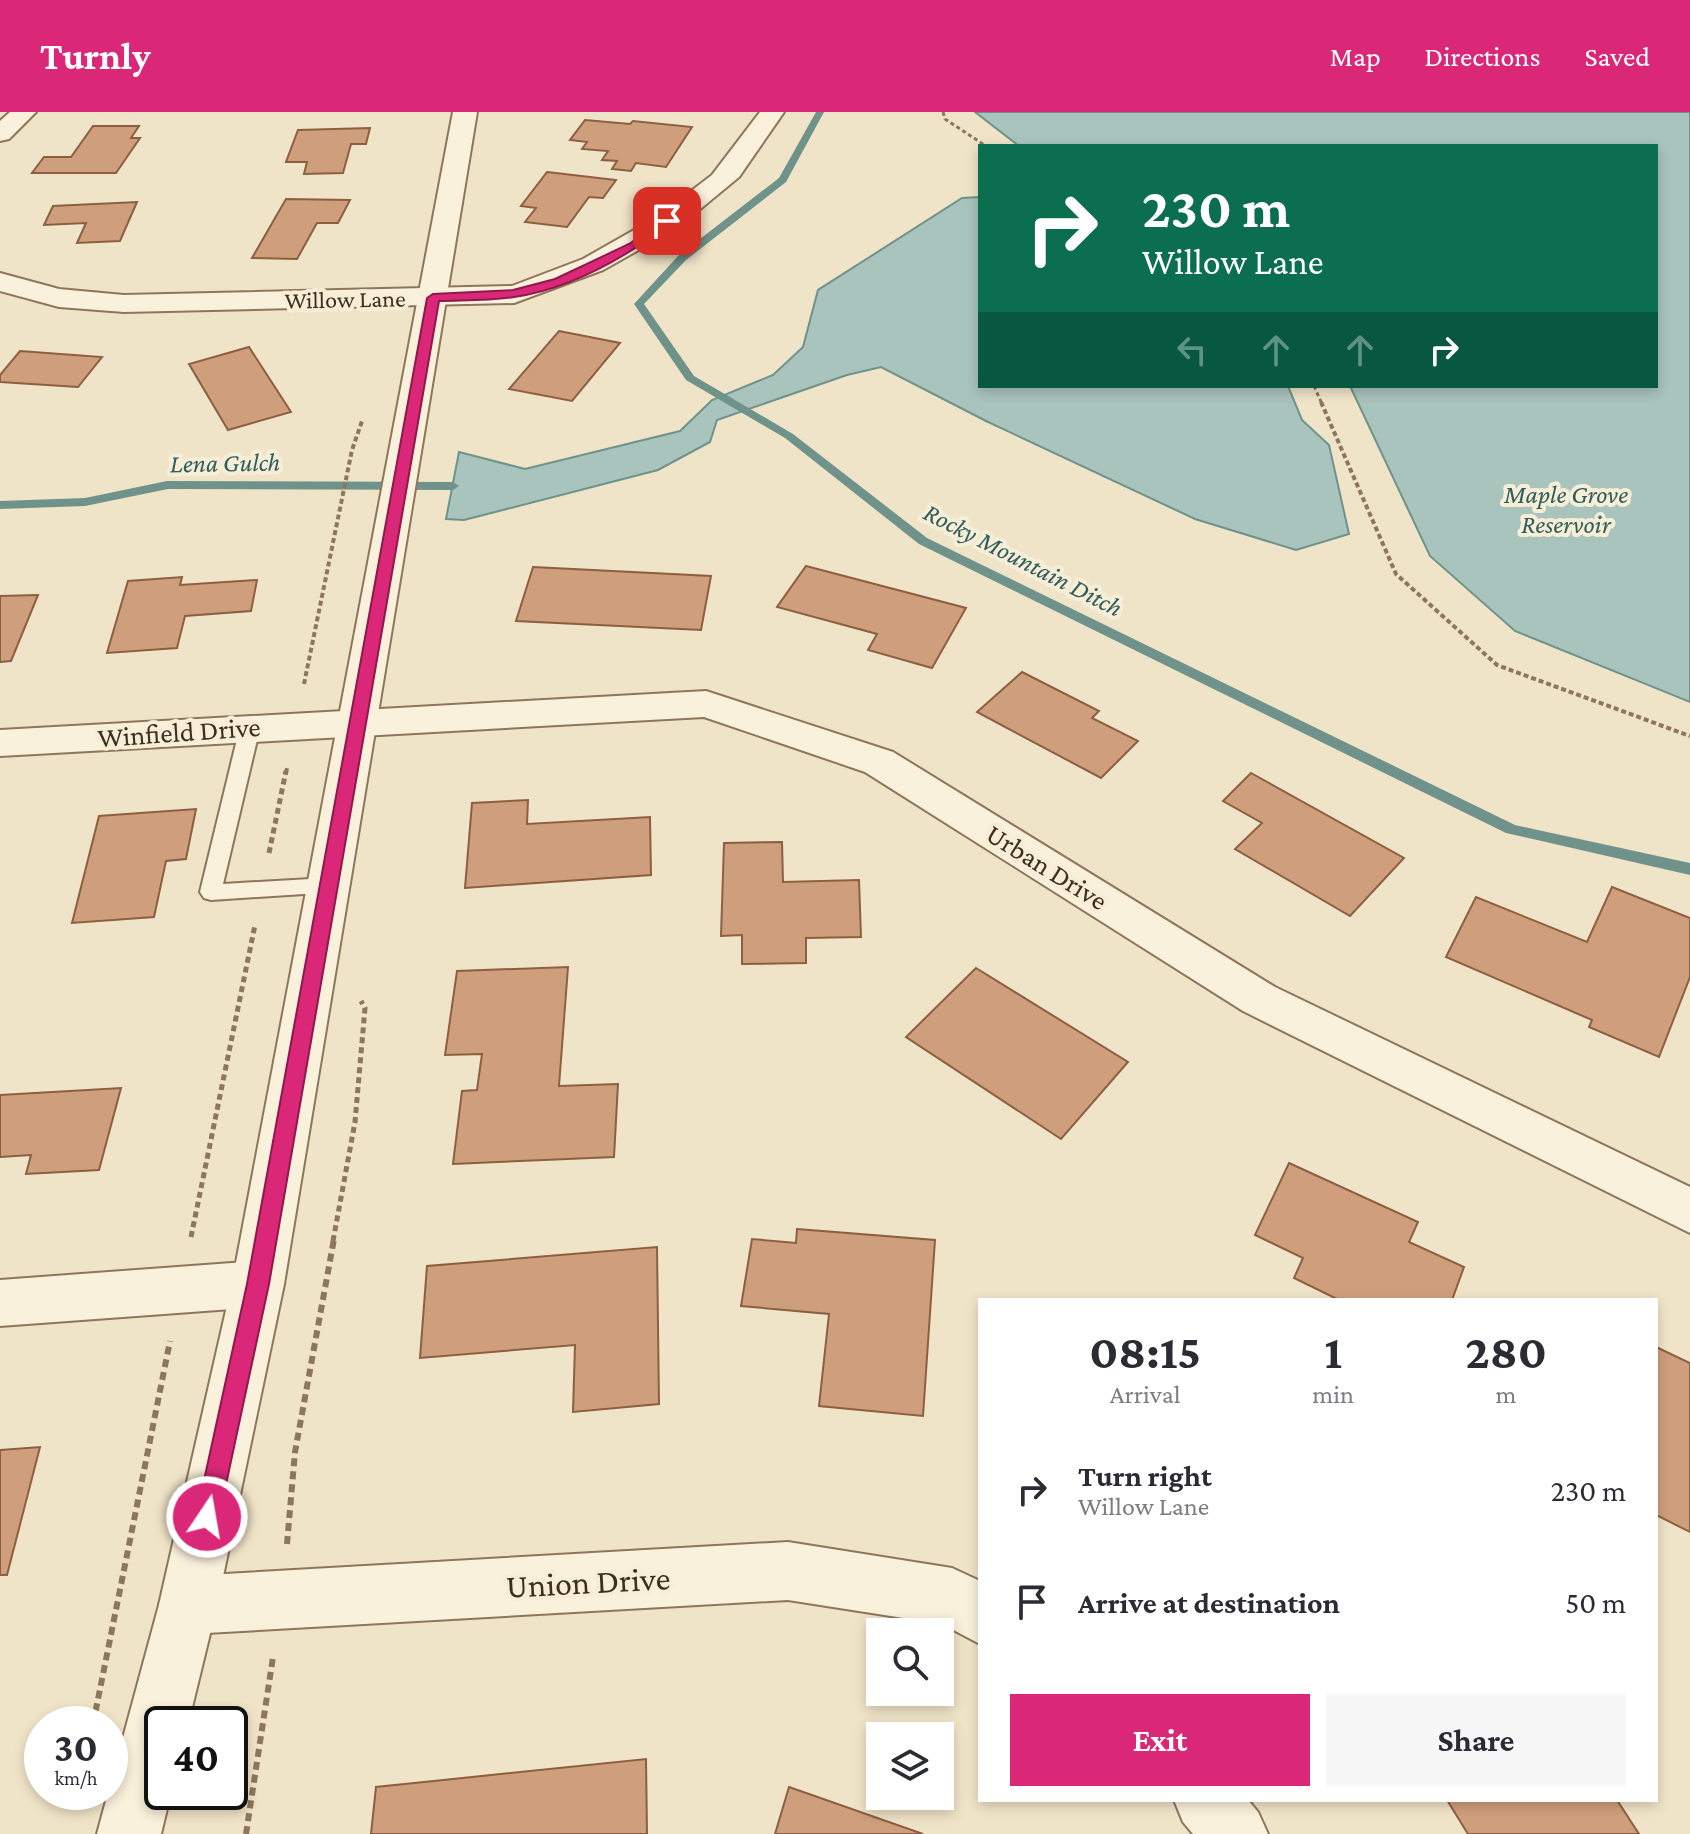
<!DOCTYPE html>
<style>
:root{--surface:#fff;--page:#f7f7f7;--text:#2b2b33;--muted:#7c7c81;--accent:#db2777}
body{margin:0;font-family:"Crimson Pro",serif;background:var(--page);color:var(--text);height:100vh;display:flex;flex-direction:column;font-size:30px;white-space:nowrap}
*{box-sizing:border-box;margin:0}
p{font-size:26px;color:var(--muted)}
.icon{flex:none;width:44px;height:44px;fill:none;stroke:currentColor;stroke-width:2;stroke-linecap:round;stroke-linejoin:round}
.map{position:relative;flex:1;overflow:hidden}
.drawer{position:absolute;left:978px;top:1186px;width:680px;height:504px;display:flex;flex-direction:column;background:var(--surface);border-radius:0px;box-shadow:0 4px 12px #0003}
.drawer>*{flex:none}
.banner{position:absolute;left:978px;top:32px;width:680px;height:244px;border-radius:0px;box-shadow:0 4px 12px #0003;background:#0b6e4f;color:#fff;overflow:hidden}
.tools{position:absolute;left:866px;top:1506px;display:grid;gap:16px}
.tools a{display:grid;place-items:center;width:88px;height:88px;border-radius:0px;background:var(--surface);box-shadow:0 4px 12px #0003;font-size:40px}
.speed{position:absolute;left:24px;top:1594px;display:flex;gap:16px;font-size:40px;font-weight:700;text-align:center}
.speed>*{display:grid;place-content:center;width:104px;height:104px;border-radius:50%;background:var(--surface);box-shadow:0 4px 12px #0003;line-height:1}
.speed small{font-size:20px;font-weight:400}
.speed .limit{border:4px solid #111;border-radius:12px;background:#fff;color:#111}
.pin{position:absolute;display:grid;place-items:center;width:68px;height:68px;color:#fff;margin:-34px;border-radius:16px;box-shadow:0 4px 12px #0006}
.me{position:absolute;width:88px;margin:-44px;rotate:12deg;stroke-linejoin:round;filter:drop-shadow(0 0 6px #0008)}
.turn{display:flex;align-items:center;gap:28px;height:168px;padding:0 32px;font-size:36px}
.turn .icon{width:104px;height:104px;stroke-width:2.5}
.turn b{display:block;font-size:56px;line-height:68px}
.lanes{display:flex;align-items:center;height:76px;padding:0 32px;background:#0003;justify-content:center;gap:40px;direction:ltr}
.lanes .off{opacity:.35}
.eta{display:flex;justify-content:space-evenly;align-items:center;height:136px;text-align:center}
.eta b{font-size:48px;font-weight:700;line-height:56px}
.button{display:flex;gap:16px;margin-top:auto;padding:16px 32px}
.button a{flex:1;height:92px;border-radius:0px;background:var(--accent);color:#fff;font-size:32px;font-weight:700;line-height:92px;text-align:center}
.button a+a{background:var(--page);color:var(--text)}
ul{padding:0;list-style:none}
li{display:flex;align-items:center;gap:24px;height:112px;padding:0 32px}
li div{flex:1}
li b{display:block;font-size:30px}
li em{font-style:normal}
header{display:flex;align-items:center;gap:48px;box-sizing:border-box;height:112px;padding:0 40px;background:var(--accent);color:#fff}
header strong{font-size:38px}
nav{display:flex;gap:44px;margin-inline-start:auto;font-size:28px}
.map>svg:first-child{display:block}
</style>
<header>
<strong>Turnly</strong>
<nav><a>Map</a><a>Directions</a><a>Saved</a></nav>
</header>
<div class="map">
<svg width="1690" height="1722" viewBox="0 0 1690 1722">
<rect width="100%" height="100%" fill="#f0e4c8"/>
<g fill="#a9c4bc" stroke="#6f938a" stroke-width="2">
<path d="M975,0H1690V590L1515,519L1430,444L1350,274H1656V34H1019Z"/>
<path d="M980,85V274H1288L1302,308L1329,333L1349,422L1296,438L1195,407L986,309L881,255L847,263L717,308L710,330L658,358L464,408L446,407L459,340L525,357L680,319L712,288L773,263L803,235L818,178L962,86Z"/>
</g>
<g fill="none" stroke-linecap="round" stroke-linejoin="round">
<g fill="#6f938a" fill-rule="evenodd">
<path d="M816,0H824L786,70L686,148L644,192L694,264L793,322L927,426L1515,713L1690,751V763L1506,721L919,432L785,326L686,268L634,192L678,144L779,66Z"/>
<path d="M167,369L453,370L459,374L453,378L168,377L85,394L0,397V389L85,386Z"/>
</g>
</g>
<g fill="#cf9f7d" stroke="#8d5f41" stroke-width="2">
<path d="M585,8L630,12L633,9L692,15L666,55L636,51L631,59L612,57L617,49L602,48L608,39L582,37L587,30L570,28Z"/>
<path d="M93,14H139L131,26H140L116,61H32L44,45H71Z"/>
<path d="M370,16L366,32H351L343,61L304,62L307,50H286L298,18Z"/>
<path d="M547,60L616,68L603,86L589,85L567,115L525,110L536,96L521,94Z"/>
<path d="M286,87L350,88L338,111H317L297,147L252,146Z"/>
<path d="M137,90L120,129L77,131L86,111L44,113L53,94Z"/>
<path d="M559,219L620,231L572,289L509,277Z"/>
<path d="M249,235L291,300L228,318L189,252Z"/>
<path d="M20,239L102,245L78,275L0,270V263Z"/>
<path d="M806,454L966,496L932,556L868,538L877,522L777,495Z"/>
<path d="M533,455L711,464L701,518L516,509Z"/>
<path d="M182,465L180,473L257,468L251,499L185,504L177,536L107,541L128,469Z"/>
<path d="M38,483L11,549L0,550V484Z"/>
<path d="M1022,560L1099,599L1092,606L1138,629L1101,666L977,600Z"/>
<path d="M1251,661L1404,746L1350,804L1235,737L1262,711L1223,689Z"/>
<path d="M528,688L527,712L650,705L651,763L465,776L472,691Z"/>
<path d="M196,697L186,747L166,749L154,805L72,811L99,704Z"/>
<path d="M782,730L783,770L859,768L861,825L806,826V851L742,852V823L721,824L724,731Z"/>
<path d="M1612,775L1690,806V865L1659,945L1589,915L1592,908L1446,845L1476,785L1587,830Z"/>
<path d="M568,855L559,974L618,972L614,1045L453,1052L462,979L477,978L482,942L445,943L457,859Z"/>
<path d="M976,856L1128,950L1061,1027L906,925Z"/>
<path d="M121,976L99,1058L26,1062L31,1043L0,1045V983Z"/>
<path d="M1289,1051L1418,1110L1409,1130L1464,1155L1452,1188H1339L1294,1166L1303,1146L1255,1123Z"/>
<path d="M797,1117L935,1128L923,1304L819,1294L829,1202L741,1194L752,1127L796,1131Z"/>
<path d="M657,1135L659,1292L573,1300L575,1233L420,1246L427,1154Z"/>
<path d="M1656,1235L1690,1251V1420L1656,1403Z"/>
<path d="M40,1335L7,1463H0V1338Z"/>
<path d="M646,1647L647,1722H371L376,1675Z"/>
<path d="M789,1675L923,1722H775Z"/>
<path d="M1447,1688H1617L1639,1722H1468Z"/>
</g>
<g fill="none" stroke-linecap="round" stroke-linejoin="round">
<g stroke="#8d765c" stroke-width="4">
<path id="service" d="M250,608L260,615L223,772L328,766L335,768L339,774L335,780L211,788L204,786L200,780L240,615Z"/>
</g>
<g stroke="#8d765c" stroke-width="4">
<g id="minor">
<path d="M10,0H36L9,27L0,29V9Z"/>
<path d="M760,0H784L739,65L676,117L603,158L514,191L124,200L59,195L0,179V161L59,177L124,183L512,174L583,147L657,105L712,63Z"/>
<path d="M706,579L893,640L1275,875L1690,1075V1121L1243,899L865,660L704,605L0,644V618Z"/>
<path d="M258,1149L276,1156L284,1172L276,1188L258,1195L0,1214V1168Z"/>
<path d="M788,1430L952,1456L980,1469V1532L942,1512L788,1488L188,1522L167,1514L159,1493L167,1472L188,1464Z"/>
<path d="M1174,1688H1248L1258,1700L1268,1722H1193L1183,1710Z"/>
</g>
</g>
<g stroke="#8d765c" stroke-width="4">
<path id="tertiary" d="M453,0H477L284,1172L217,1493L188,1612H162V1680H171L161,1722H97L159,1493L232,1172Z"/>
</g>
<g stroke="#8d765c" stroke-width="3" stroke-dasharray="4 3" stroke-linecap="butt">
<path d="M943,0L945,7L986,34"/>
<path d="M1314,274L1322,292"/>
</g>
<g stroke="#8d765c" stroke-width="4" stroke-dasharray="5 3" stroke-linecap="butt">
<path d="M1321,290L1396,462L1497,553L1690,624"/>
<path d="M304,572L352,338L362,309"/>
<path d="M286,661L287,656"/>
</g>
<g stroke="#8d765c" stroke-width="5" stroke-dasharray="6 4" stroke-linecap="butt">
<path d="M269,741L286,659"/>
<path d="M191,1125L255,813"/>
<path d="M333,1129L355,1010L365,896L361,889"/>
</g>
<g stroke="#8d765c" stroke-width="6" stroke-dasharray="8 5" stroke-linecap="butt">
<path d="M287,1432L295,1340L334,1127"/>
<path d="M93,1612L170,1229"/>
<path d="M246,1722L273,1545"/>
</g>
<use href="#service" fill="#faf1dc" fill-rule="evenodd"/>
<use href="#minor" fill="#faf1dc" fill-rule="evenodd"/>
<use href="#tertiary" fill="#faf1dc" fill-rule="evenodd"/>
</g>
<path fill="#db2777" stroke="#8e194d" stroke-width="2" d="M667,106L671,107V111C626,145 570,177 514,185C489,189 463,188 439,189L269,1172L219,1405L216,1414L207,1417L199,1414L196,1405L247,1172L427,186L433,182L513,178L555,167L629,132Z"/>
<g text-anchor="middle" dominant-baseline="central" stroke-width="8" stroke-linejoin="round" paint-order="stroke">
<g font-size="24" fill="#3d2e20" stroke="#f7eed8">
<text transform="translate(345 187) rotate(-1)">Willow Lane</text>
</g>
<g font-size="26" font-style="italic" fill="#2f5d5a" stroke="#f7eed8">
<text transform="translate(225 351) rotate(-1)">Lena Gulch</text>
<text x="1566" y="382">Maple Grove<tspan x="1566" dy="30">Reservoir</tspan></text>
<text transform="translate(1023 448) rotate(27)">Rocky Mountain Ditch</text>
</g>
<g font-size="28" fill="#3d2e20" stroke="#f7eed8">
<text transform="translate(179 620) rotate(-4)">Winfield Drive</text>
<text transform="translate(1047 755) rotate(32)">Urban Drive</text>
</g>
<g font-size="34" fill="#3d2e20" stroke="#f7eed8">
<text transform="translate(588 1470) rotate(-3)">Union Drive</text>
</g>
</g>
</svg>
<div class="tools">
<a><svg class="icon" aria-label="search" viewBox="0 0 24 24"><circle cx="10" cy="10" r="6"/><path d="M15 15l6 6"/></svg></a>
<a><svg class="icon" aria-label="layers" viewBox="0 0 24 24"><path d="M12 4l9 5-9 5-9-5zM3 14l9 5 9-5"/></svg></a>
</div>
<div class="speed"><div>30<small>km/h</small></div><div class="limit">40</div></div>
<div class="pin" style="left:667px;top:109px;background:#d93025"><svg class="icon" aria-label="arrive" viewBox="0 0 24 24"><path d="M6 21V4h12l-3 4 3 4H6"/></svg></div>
<svg class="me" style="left:207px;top:1405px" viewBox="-20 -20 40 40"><circle r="17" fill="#db2777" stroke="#fff" stroke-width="3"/><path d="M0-11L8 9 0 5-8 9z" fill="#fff"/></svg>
<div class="banner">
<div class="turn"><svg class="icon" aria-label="right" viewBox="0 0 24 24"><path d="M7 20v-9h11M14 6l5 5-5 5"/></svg><div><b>230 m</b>Willow Lane</div></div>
<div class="lanes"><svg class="icon off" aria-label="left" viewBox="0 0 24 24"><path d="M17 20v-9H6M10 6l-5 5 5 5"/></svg><svg class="icon off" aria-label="ahead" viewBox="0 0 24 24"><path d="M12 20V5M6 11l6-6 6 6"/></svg><svg class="icon off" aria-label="ahead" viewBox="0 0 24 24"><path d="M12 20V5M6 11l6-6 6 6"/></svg><svg class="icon" aria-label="right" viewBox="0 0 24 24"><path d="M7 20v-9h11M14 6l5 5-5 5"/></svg></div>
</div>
<section class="drawer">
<div class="eta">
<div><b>08:15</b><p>Arrival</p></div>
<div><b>1</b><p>min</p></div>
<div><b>280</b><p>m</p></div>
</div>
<ul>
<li><svg class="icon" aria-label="right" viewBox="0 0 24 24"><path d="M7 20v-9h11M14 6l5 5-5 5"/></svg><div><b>Turn right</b><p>Willow Lane</p></div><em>230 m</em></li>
<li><svg class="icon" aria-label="arrive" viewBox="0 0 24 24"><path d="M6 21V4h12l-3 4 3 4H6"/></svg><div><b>Arrive at destination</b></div><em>50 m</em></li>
</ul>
<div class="button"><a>Exit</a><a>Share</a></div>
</section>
</div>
